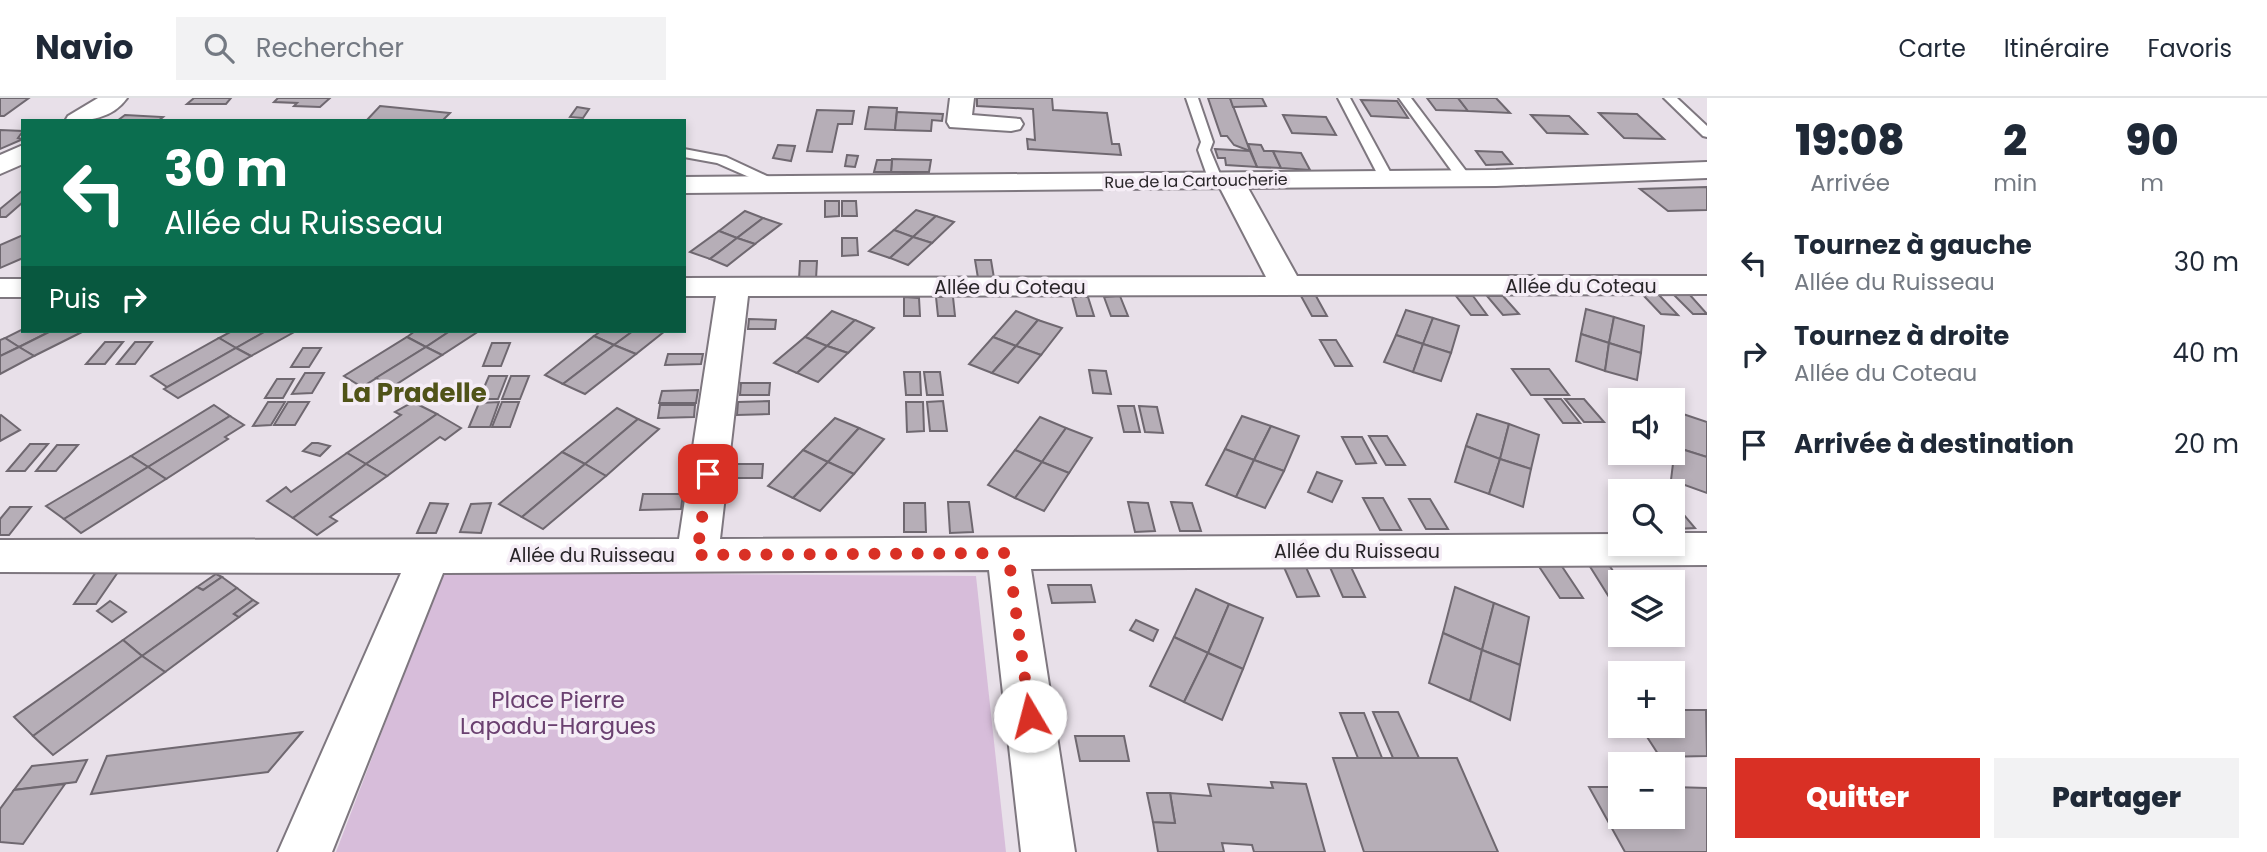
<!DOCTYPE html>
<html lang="fr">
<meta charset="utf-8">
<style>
:root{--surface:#fff;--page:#f2f2f3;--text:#1f2937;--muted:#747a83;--line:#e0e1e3;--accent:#d93025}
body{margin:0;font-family:Poppins,sans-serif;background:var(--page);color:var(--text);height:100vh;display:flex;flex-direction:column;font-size:26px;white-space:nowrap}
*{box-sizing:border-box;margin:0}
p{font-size:23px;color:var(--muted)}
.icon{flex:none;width:38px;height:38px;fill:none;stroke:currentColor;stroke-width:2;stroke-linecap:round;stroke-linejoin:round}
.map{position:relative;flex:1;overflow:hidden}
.details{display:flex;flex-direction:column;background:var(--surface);width:560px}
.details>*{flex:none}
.banner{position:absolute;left:21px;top:21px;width:665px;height:214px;border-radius:0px;box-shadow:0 4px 10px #0003;background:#0b6e4f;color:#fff;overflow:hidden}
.tools{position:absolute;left:1608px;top:290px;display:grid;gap:14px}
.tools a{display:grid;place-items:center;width:77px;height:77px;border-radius:0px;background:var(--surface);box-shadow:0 4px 10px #0003;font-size:35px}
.pin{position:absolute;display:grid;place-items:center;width:60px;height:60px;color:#fff;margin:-30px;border-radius:14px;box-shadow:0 4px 10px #0006}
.me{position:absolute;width:77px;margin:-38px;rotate:352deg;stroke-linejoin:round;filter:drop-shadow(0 0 5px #0008)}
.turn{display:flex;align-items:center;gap:24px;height:147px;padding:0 28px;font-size:32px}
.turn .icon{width:91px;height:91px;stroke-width:2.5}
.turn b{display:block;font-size:49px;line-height:60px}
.then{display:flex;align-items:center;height:66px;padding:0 28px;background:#0003;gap:14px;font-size:26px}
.eta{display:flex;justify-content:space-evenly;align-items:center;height:119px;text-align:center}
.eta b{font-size:42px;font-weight:800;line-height:49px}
.primary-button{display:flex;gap:14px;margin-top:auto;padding:14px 28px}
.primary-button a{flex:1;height:80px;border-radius:0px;background:var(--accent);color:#fff;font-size:28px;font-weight:800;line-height:80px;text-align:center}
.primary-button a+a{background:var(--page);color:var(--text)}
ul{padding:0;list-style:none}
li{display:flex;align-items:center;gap:21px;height:91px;padding:0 28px}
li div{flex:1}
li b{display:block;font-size:26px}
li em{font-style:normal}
header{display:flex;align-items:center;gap:42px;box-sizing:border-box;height:98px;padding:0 35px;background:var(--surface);border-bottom:2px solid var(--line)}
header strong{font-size:33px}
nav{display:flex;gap:38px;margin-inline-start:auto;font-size:24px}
.search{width:490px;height:63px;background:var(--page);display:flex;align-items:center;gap:18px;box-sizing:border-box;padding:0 24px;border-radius:0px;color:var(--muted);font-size:26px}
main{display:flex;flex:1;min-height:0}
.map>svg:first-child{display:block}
</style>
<header>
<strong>Navio</strong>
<div class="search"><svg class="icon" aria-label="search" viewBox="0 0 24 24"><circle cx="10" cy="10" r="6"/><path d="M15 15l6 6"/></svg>Rechercher</div>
<nav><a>Carte</a><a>Itinéraire</a><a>Favoris</a></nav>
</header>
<main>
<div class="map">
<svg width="1707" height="754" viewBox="0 0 1707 754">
<rect width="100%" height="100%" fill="#e8e0e9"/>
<path fill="#d7bdda" d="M443,474L976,478L1006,754H336Z"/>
<g fill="#b6aeb7" stroke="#6f6870" stroke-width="2">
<path d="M0,0H29L4,18H0Z"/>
<path d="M194,0H231L226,6H187Z"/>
<path d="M278,0H330L320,9L294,8L297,5L274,4Z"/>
<path d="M977,0H1052L1053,12L1107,15L1112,46H1119L1121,57L1028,51L1027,41L1035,42L1033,11L977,8Z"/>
<path d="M1208,0H1230L1250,53L1234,47L1227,38H1221Z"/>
<path d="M1230,0H1262L1266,8L1233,9Z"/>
<path d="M1427,0H1458L1468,13L1436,12Z"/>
<path d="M1458,0H1496L1510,15L1468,13Z"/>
<path d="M1361,2L1397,3L1408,20L1371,18Z"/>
<path d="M380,8L450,15L442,23H366Z"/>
<path d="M577,9L589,11L583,20L570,19Z"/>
<path d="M869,9L897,10L895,32L865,31Z"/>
<path d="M817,12L854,13L852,26H838L832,54L807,53Z"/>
<path d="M897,14L943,16L942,23L932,22L931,33L895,32Z"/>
<path d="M1599,15L1637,16L1664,41L1624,40Z"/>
<path d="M125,17L163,19L158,23H117Z"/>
<path d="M1283,17L1326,19L1336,37L1292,35Z"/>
<path d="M1531,17L1569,18L1587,36L1547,35Z"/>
<path d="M0,32L23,33L18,40L23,41L0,51Z"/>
<path d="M1248,46L1261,47L1264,53H1273L1281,70L1257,69Z"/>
<path d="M778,47L795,48L791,63L773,60Z"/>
<path d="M1215,51L1250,53L1257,69L1226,67L1225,60H1218Z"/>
<path d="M1273,53L1301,55L1310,72L1281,70Z"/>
<path d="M1476,53L1502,54L1512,66L1486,67Z"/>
<path d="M847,57L858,58L855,69L845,68Z"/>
<path d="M892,61L931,62L929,74H891Z"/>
<path d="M877,62H892L891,74H874Z"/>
<path d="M1707,89V112L1668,113L1640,91Z"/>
<path d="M23,92V104L6,119H0V111Z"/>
<path d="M825,103H839V118L825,119Z"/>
<path d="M842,103H856L857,118H842Z"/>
<path d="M916,112L936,118L913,139L894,132Z"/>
<path d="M745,113L763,120L737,140L719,133Z"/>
<path d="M936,118L954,124L932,145L913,139Z"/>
<path d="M763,120L781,126L755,146L737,140Z"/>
<path d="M894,132L913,139L890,160L869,153Z"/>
<path d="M719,133L737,140L710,161L690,154Z"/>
<path d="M23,137V160L0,170V147Z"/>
<path d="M913,139L932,145L908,167L890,160Z"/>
<path d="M737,140L755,146L727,168L710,161Z"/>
<path d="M842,140H857L858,157L842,158Z"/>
<path d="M975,162H991L994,180H978Z"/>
<path d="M800,163H817L816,181H799Z"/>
<path d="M1643,197H1659L1678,217L1661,216Z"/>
<path d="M1674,197H1690L1707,216H1693Z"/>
<path d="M1120,198L1128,218H1111L1104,199Z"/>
<path d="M1301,198H1316L1327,218H1312Z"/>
<path d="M1456,198H1473L1487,217H1471Z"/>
<path d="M1487,198H1503L1519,216L1503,217Z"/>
<path d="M904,199L919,200L920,218H904Z"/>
<path d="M936,199H953L955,218H938Z"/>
<path d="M1072,199H1088L1094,218H1077Z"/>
<path d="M1586,211L1614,219L1609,245L1581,236Z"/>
<path d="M1406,212L1433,220L1423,246L1396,237Z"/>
<path d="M832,213L855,222L827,248L805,239Z"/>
<path d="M1016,213L1038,222L1016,248L993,239Z"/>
<path d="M1614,219L1644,228L1641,255L1609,245Z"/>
<path d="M1433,220L1459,228L1451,255L1423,246Z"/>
<path d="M749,221L776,222L775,231H748Z"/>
<path d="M855,222L874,230L848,255L827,248Z"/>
<path d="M1038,222L1062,230L1041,257L1016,248Z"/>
<path d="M23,231V233H51L19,249L5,240Z"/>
<path d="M51,233H84L34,258L19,249Z"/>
<path d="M232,233H266L236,250L219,240Z"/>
<path d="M266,233H296L251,258L236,250Z"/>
<path d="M415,233H450L426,249L407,239Z"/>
<path d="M450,233H479L442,257L426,249Z"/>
<path d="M601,233H633L614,247L594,238Z"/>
<path d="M633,233H665L636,256L614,247Z"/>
<path d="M1581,236L1609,245L1605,273L1576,263Z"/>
<path d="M1396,237L1423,246L1413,274L1384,264Z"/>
<path d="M594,238L614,247L563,286L545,277Z"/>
<path d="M407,239L426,249L362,289L344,278Z"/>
<path d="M805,239L827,248L797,275L774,265Z"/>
<path d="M993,239L1016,248L992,275L969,266Z"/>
<path d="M5,240L19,249L0,258V242Z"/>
<path d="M219,240L236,250L167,289L151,278Z"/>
<path d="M1320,242H1336L1352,268H1335Z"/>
<path d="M105,244H123L105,266H86Z"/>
<path d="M135,244H152L135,266H117Z"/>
<path d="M492,245H510L501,268H483Z"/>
<path d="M1609,245L1641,255L1637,282L1605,273Z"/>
<path d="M1423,246L1451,255L1441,283L1413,274Z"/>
<path d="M614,247L636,256L585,296L563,286Z"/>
<path d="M827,248L848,255L818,284L797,275Z"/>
<path d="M1016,248L1041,257L1018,285L992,275Z"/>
<path d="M19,249L34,258L0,276V258Z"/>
<path d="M426,249L442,257L392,289L376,280Z"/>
<path d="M236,250L251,258L178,300L164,291Z"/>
<path d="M303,250H321L309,269H291Z"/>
<path d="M668,256H703L701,266L665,267Z"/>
<path d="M1512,271H1549L1569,297H1531Z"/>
<path d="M1089,272L1106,273L1111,296L1093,295Z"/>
<path d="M904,274H920L921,297H906Z"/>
<path d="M924,274H940L943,297H927Z"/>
<path d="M305,275H324L312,295L292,296Z"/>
<path d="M489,278H507L498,301H479Z"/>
<path d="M511,278H529L520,301H502Z"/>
<path d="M277,281H294L283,300H265Z"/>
<path d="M741,285H770L769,297H740Z"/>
<path d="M698,292L696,305H659L662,293Z"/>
<path d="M1545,301H1561L1580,325H1563Z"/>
<path d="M1565,301H1584L1604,324H1584Z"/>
<path d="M769,303V316L737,317L738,304Z"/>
<path d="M943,303L947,333H930L927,304Z"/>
<path d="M268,304H285L271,327L253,328Z"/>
<path d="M288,304H309L295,327H274Z"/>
<path d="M413,304L437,316L366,366L347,355L401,317L395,314Z"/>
<path d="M499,304L490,329H469L479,305Z"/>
<path d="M502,304H519L510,329H492Z"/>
<path d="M906,304H923L924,333L907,334Z"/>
<path d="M214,307L230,318L148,369L131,358Z"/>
<path d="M660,307H695L694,319L658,320Z"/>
<path d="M1118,308H1134L1140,334H1124Z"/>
<path d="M1139,308L1157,309L1163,335L1145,334Z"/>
<path d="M617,310L638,321L585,366L562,354Z"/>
<path d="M1677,314L1707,324V359L1675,349Z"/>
<path d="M437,316L461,330L445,342L440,339L387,378L366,366Z"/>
<path d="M1477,316L1509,326L1500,361L1466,348Z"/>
<path d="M1,317L20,332L0,343V318Z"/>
<path d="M230,318L244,327L225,339L228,341L166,381L148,369Z"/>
<path d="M1242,318L1271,328L1254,362L1225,351Z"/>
<path d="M1040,319L1066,330L1042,364L1015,352Z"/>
<path d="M835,320L859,330L828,364L803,352Z"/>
<path d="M638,321L659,331L606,378L585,366Z"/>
<path d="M1509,326L1539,337L1531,371L1500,361Z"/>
<path d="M1271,328L1299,338L1284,373L1254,362Z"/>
<path d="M859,330L884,341L854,376L828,364Z"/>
<path d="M1066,330L1092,340L1069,375L1042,364Z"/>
<path d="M1369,338H1387L1405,367H1386Z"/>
<path d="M1342,339H1362L1376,365L1356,366Z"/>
<path d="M312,345H318L330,348L320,358L303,353Z"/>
<path d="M30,346H48L25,373H7Z"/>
<path d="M57,347H78L56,373H36Z"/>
<path d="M1466,348L1500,361L1489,396L1455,384Z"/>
<path d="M1675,349L1707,359V395L1671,382Z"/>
<path d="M1225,351L1254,362L1236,399L1206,387Z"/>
<path d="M803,352L828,364L793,400L768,388Z"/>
<path d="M1015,352L1042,364L1015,400L988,387Z"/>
<path d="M562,354L585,366L522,419L499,406Z"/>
<path d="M347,355L366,366L293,420L267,403L286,389L291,394Z"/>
<path d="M131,358L148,369L64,421L46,408Z"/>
<path d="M1500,361L1531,371L1523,409L1489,396Z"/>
<path d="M1254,362L1284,373L1265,410L1236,399Z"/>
<path d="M828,364L854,376L820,413L793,400Z"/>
<path d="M1042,364L1069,375L1044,413L1015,400Z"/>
<path d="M366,366L387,378L330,419L337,423L317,437L293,420Z"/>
<path d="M585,366L606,378L543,431L522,419Z"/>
<path d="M730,366H763L762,380H728Z"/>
<path d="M148,369L166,381L81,435L64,421Z"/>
<path d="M1317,374L1342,383L1332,404L1308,394Z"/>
<path d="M643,396H683L681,411L640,412Z"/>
<path d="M1363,400H1383L1401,432H1380Z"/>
<path d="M1409,401H1430L1448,431H1426Z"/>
<path d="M948,404H969L973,434L950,435Z"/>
<path d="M1128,404L1148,405L1155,433L1135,434Z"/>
<path d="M1171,404L1192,405L1201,433H1180Z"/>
<path d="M1673,404L1695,430L1675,431L1673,428Z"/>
<path d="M430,405L448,406L436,435H417Z"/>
<path d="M491,405L481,435L460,434L471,406Z"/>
<path d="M904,405H925L926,434H904Z"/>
<path d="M10,409H31L9,437H0V421Z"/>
<path d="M1283,467H1305L1319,498L1297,499Z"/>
<path d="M1329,467H1350L1365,499H1343Z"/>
<path d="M1538,467H1561L1583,500H1560Z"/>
<path d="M1589,467H1609L1621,485L1620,499H1609Z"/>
<path d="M96,474H118L96,506H74Z"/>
<path d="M216,476L222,479L203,492L197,489Z"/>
<path d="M222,479L237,490L142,558L123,542L197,489L203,492Z"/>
<path d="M1048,487H1091L1095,504L1052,505Z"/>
<path d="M1455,489L1494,505L1482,552L1443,535Z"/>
<path d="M237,490L253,502L234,516L239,519L165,574L142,558Z"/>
<path d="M1196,491L1229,506L1208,555L1174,539Z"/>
<path d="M253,502L258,505L239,519L234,516Z"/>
<path d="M110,503L126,514L112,524L97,513Z"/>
<path d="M1494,505L1529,519L1520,567L1482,552Z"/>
<path d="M1229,506L1263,520L1243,571L1208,555Z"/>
<path d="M1136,522L1158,532L1153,543L1130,532Z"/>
<path d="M1443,535L1482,552L1470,603L1429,585Z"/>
<path d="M1174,539L1208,555L1184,604L1150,588Z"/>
<path d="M123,542L142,558L33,638L14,619Z"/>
<path d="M1482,552L1520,567L1510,622L1470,603Z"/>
<path d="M1208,555L1243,571L1222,622L1184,604Z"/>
<path d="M142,558L165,574L53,657L33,638Z"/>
<path d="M1673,612H1706L1707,658L1660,659L1640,628H1673Z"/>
<path d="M1373,614H1398L1419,660H1393Z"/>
<path d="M1340,615H1364L1382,660H1358Z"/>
<path d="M302,634L268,674L91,696L107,658Z"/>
<path d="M1075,638H1124L1129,663H1080Z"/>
<path d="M1333,660H1457L1498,754H1364Z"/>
<path d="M87,662L76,684L14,692L32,668Z"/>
<path d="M1271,684L1306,686L1325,754H1254L1252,747L1222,745L1224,754H1158L1153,724L1175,725L1170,695L1211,698L1208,686L1273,690Z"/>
<path d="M65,686L23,746L0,744V711L14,692Z"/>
<path d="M1589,689H1620V719H1673V689L1707,690V754H1625Z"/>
<path d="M1147,695H1170L1175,725L1153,724Z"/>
</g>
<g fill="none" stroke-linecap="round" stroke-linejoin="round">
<g stroke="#7e777f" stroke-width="4">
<g id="service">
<path d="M1186,0H1198L1213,44L1210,52L1223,83L1221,86H1211L1209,83L1198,52L1201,44Z"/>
<path d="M1338,0H1350L1394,81L1392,84L1387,85L1380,81Z"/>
<path d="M1399,0H1411L1469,77V83H1459Z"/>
<path d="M1664,0H1677L1707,28V39L1703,38Z"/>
<path d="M684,51L726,59L784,86L777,90L772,89L717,65L684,59Z"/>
</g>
</g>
<g stroke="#7e777f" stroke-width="4">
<g id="minor">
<path d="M98,0H127C112,21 88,23 65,23L68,18Z"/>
<path d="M950,0H974L972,17L1020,21L1023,26L1020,31L1011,33L950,29L947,24Z"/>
<path d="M23,47V66L0,76V57Z"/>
<path d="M1707,64V80L1496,88L1248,90L1297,178H1707V196L748,198L720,441L1620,436V446H1673V435H1707V467L1031,471L1075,754H1021L989,472L443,475L332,754H278L401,475L0,474V442L679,441L716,198H684V180L1266,179L1220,90L684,95V79L1496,72Z"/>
<rect x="0" y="181" width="23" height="18"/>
</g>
</g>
<use href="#service" fill="#fff" fill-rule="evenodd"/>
<use href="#minor" fill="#fff" fill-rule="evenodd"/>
</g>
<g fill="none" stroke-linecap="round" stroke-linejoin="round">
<path stroke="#d93025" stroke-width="12" stroke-dasharray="0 21.6" d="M708,376L697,457L1008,455L1030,618"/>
</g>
<g text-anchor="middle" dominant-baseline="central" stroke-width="7" stroke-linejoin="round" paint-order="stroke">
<g font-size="16" fill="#282528" stroke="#f5edf6">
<text transform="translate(1196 83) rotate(-1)">Rue de la Cartoucherie</text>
</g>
<g font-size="19" fill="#282528" stroke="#f5edf6">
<text x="1581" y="188">Allée du Coteau</text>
<text x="1010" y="189">Allée du Coteau</text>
<text x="1357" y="453">Allée du Ruisseau</text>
<text x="592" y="457">Allée du Ruisseau</text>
</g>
<g font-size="23" fill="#6a4070" stroke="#f5edf6">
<text x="558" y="602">Place Pierre<tspan x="558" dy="26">Lapadu-Hargues</tspan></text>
</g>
<g font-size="26" font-weight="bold" fill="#505318" stroke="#f5edf6">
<text x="414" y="295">La Pradelle</text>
</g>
</g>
</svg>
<div class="tools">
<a><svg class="icon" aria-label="sound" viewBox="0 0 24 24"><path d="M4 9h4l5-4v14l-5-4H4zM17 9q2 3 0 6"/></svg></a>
<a><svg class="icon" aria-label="search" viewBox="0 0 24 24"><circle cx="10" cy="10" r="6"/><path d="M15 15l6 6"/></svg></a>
<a><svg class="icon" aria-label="layers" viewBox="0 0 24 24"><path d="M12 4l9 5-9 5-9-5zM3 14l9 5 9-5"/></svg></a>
<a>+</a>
<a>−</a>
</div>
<div class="pin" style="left:708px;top:376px;background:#d93025"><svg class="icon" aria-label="arrive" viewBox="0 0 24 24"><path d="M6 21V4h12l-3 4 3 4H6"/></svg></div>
<svg class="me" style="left:1030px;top:618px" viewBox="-20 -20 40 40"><circle r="19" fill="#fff"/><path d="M0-13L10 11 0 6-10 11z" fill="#d93025"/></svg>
<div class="banner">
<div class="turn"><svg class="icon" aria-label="left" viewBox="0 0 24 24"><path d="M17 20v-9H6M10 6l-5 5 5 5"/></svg><div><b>30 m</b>Allée du Ruisseau</div></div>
<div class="then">Puis<svg class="icon" aria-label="right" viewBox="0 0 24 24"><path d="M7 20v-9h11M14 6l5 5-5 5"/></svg></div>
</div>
</div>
<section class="details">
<div class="eta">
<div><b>19:08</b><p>Arrivée</p></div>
<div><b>2</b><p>min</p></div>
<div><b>90</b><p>m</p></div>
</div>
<ul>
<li><svg class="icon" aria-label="left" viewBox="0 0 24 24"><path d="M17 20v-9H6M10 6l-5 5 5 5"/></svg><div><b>Tournez à gauche</b><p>Allée du Ruisseau</p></div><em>30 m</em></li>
<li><svg class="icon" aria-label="right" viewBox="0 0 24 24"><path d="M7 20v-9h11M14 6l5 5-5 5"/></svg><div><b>Tournez à droite</b><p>Allée du Coteau</p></div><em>40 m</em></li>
<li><svg class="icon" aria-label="arrive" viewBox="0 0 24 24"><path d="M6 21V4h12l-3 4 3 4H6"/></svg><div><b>Arrivée à destination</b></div><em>20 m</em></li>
</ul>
<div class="primary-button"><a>Quitter</a><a>Partager</a></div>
</section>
</main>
